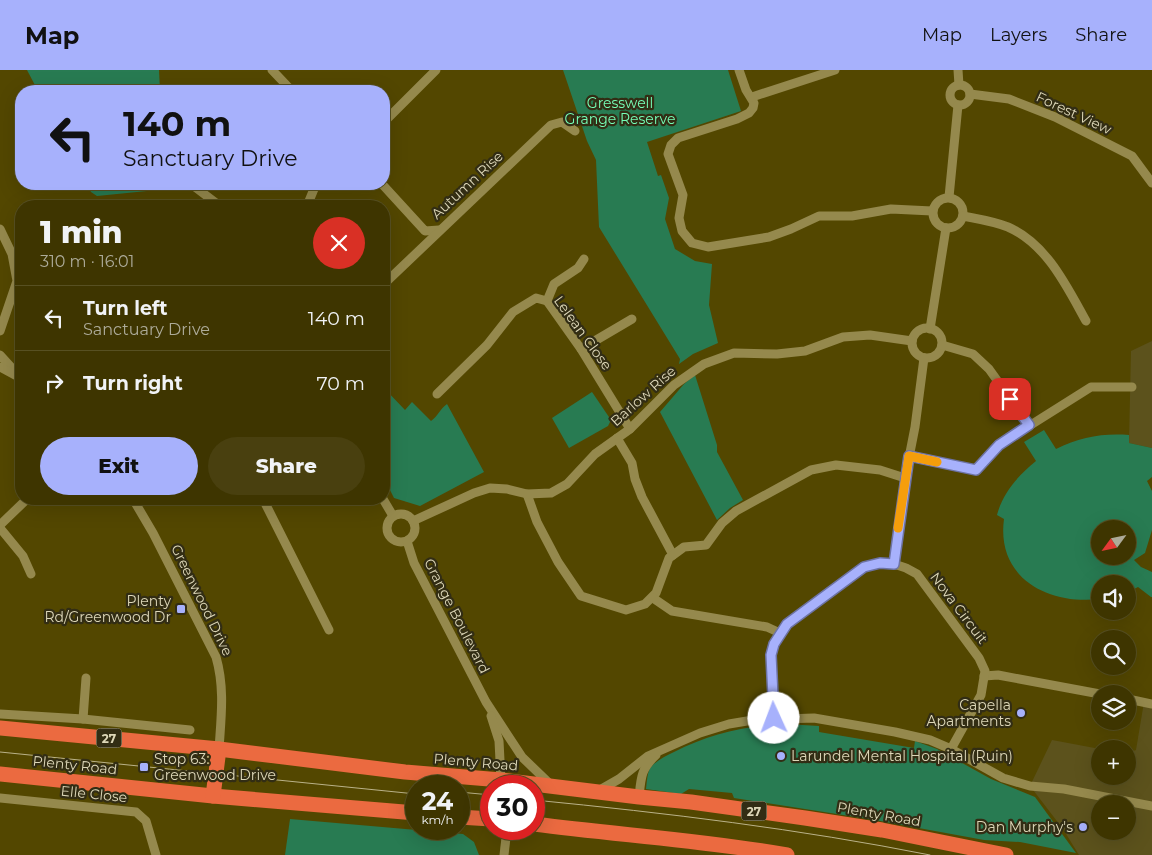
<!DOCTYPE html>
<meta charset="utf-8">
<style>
:root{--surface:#3e3500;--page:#49400f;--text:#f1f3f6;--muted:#adab99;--line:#575022;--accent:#a7b1fc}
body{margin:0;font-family:Montserrat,sans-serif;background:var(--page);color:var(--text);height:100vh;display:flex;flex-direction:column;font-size:19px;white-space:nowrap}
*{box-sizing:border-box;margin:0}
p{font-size:16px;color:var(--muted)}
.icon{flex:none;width:28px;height:28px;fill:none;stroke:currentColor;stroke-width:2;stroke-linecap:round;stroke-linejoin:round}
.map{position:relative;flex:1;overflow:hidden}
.sheet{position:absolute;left:15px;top:130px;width:375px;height:305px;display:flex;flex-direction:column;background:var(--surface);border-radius:20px;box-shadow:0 5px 20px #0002,0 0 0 1px var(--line)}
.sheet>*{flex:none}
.top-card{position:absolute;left:15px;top:15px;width:375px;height:105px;border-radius:20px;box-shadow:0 5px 20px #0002,0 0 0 1px var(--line);background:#a7b1fc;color:#111;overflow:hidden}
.needle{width:32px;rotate:237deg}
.controls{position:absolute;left:1091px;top:450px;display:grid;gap:10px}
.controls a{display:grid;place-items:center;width:45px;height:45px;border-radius:50%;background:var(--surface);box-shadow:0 5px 20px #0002,0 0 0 1px var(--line);font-size:25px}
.speed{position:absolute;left:405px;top:705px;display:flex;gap:10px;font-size:25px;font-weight:700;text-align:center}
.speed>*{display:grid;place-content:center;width:65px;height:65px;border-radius:50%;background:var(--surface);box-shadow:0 5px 20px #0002,0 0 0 1px var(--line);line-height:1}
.speed small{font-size:12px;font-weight:400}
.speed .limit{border:8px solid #d22;background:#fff;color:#111}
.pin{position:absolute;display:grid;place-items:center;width:42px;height:42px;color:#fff;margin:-21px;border-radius:10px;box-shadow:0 2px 8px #0006}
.me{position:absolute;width:55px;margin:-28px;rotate:358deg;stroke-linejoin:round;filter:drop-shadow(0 0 4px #0008)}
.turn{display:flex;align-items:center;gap:18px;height:105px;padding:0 25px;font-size:22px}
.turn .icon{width:65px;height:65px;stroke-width:2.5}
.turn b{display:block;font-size:35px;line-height:42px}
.round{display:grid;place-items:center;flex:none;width:52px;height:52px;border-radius:26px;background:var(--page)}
.head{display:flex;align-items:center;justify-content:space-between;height:85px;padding:0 25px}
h1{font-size:30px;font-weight:800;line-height:38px}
.action{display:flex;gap:10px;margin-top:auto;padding:10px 25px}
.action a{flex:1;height:58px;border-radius:30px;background:var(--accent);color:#111;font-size:20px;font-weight:800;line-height:58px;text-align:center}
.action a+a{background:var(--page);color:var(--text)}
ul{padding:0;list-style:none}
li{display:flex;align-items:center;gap:15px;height:65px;padding:0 25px;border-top:1px solid var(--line)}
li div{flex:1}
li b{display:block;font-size:19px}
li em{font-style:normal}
header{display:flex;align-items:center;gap:30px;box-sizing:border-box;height:70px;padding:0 25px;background:var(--accent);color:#111}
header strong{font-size:24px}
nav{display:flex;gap:28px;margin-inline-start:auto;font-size:18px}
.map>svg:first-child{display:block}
</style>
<header>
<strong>Map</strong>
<nav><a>Map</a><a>Layers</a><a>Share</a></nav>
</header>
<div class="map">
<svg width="1152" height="785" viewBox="0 0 1152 785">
<rect width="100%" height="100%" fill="#534700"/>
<g fill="#5c521c" fill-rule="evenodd">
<path d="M1152,271V378L1129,373L1131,281Z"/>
<path d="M1144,632L1152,634V785H1079L1063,759L1030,716L1052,670L1100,679V706H1128V683L1136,680ZM1100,734H1128V761H1100Z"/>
</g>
<g fill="#287b52" fill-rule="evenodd">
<path d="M27,0H159L160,21H38Z"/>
<path d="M563,0H728L741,41L647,72L658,106L661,105L669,128L665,149L675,179L695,191L712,194L709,235L718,273L693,284L679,294L680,289L599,157L596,90L587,71Z"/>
<path d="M87,114H167V119L97,126L91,122Z"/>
<path d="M695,305L717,375V382L743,430L730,438L717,450L660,342L684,314Z"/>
<path d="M384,318L405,340L412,332L431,351C438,346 440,339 447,334L484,402L420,436L394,428L384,408Z"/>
<path d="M592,322L611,350L608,356L569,378L552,348Z"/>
<path d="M1044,360L1056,379C1080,367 1103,363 1129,365V373L1152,378V407L1147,411L1152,421V460L1145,483L1134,490L1141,497L1152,502V527H1151L1138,517L1128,522V514H1100V529C1048,535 996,508 1004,449L997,445C1003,422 1018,406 1036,391L1024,372ZM1100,459H1128V486H1100Z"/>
<path d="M786,654L819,656V662L914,678L915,671L937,679L991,709L1035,727L1076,783L1020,772L984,770L875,750L734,728L732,723L689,719L681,724L646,719C647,712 647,702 651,697C657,690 666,686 674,682C709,664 747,655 786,654Z"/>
<path d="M290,749L463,764L474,772L479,785H285Z"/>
</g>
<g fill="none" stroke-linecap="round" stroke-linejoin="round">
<g stroke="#95894d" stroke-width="9">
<path d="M272,0L292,21"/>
<path d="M739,0L746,20L754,33L753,38L749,43L737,49L678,68L671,75L668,84L683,125L679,148L682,161L692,173L708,177L769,167L791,159L819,146H852L891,139L932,141"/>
<path d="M958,0L959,15"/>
<circle cx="960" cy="25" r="10"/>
<path d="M970,24L1009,29L1055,47L1132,86L1152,113"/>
<path d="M752,27L835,0"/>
<path d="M384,52L436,0"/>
<path d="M191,114L220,136"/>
<path d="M382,114L425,161L439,160"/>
<path d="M949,127L958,35"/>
<circle cx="948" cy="143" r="15"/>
<path d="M307,136L316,114"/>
<path d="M963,146C978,149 993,151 1008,157C1047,174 1067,217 1086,251"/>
<path d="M0,159L12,184L17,211L0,261"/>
<path d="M384,214L551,55L562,52L575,61"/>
<path d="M547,231L554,214L578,198L584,189"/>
<circle cx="927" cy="273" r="15"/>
<path d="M930,259L946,158"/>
<path d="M942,275L973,284L989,299L1029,355"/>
<path d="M581,279L632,249"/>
<path d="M0,285L21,308"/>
<path d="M0,297L15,305"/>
<path d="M437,324L487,275L513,242L536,228L547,231L581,279L630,359"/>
<path d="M617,368L632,393L635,409L642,427L673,485"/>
<path d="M909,386L976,400L999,375L1091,317H1132"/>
<path d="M527,424L537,452L558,492L581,526L626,540L645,534L656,523L669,488L684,477L706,475L722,453L736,441L811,400L836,395L880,400L905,408"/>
<path d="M133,429L153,463L216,587C225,618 221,648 219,679"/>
<path d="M263,429L329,560"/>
<path d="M383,429L393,446"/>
<circle cx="401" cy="458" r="14"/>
<path d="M413,451L474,423L490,418L507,419L527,424L551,423L567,414L595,384L630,359L674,315L704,294L734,283L777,284L805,281L843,267L870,265L912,271"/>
<path d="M0,455L27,429"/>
<path d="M0,458L23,486L31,504"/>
<path d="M407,471L414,493L486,632L522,687L551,715"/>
<path d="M894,494L905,408L915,357L924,288"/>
<path d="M653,528L672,541L767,557L780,563"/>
<path d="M984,606L998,605L1100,624"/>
<path d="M1128,629L1152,634"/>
<path d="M0,644L83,649L190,660"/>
<path d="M491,646L499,671L501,710"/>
<path d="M83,649L86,608"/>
<path d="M774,649L771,585L773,574L787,554L864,497L880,493L894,494L906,498L917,504L979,588L985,601L981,625L951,679"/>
<path d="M598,721L619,709L648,686L700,663L729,654L753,650L814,648L895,662L930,670L951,679L1003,708L1030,716L1064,719L1152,736"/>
<path d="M639,727C641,707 641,699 656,685"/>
<path d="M0,728L136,742L146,751L156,785"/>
<path d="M504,785L507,759"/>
</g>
<g stroke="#eb6a40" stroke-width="15">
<path d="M0,658L219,679L405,702L501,710L639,727L691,732L805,748L882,760L1006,785"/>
<path d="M0,704L213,726L416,743"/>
<path d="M213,726L219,679"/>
<path d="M459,747L491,749"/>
<path d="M534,754C618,765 703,770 787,785"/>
</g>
<g stroke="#bab289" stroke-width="1">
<path d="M0,682L416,724"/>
<path d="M459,722L491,725"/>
<path d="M534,730C667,743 799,759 930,785"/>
</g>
</g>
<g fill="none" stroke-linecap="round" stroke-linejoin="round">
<g stroke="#6d73a4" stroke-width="12">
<path id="route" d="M774,648L771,585L774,574L787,554L864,497L880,493L894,494L909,386L976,400L999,375L1029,355L1010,329"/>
</g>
<use href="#route" stroke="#a7b1fc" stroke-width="9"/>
<path stroke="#f59e0b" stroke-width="9" d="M898,458L909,386L937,392"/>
</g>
<g fill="#a7b1fc" stroke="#322d14" stroke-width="2">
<rect x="176" y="534" width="10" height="10" rx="2.5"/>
<circle cx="1021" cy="643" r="5"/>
<circle cx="781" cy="686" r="5"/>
<rect x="139" y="692" width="10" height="10" rx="2.5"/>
<circle cx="1083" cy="757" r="5"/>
</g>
<g text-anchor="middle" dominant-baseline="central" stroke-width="4.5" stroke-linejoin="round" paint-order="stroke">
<g fill="#322d14" stroke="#aaa487" stroke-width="1">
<rect x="96.5" y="658.5" width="25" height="19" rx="4"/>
<rect x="741.5" y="731.5" width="25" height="19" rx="4"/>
</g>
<g font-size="12" font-weight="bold" fill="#ddd7b8">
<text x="109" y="668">27</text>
<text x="754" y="741">27</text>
</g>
<g font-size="14" fill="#76ffb8" stroke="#322d14">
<text x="620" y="33">Gresswell<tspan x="620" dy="16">Grange Reserve</tspan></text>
</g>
<g font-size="14" fill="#ddd7b8" stroke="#322d14">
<text transform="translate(1074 43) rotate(25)">Forest View</text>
<text transform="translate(467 115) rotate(-43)">Autumn Rise</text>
<text transform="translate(583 263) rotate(54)">Lelean Close</text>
<text transform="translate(643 326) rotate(-42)">Barlow Rise</text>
<text transform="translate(202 530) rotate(64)">Greenwood Drive</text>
<text transform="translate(959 538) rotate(53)">Nova Circuit</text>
<text transform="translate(457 546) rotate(63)">Grange Boulevard</text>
<text transform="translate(476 692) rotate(5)">Plenty Road</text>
<text transform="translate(75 695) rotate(6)">Plenty Road</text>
<text transform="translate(94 724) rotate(6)">Elle Close</text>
<text transform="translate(879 744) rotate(10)">Plenty Road</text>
</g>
<g font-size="14" fill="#ddd7b8" stroke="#322d14" text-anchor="end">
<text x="171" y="531">Plenty<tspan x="171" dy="16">Rd/Greenwood Dr</tspan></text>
<text x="1011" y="635">Capella<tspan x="1011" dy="16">Apartments</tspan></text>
<text x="791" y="686" text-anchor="start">Larundel Mental Hospital (Ruin)</text>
<text x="154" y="689" text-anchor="start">Stop 63:<tspan x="154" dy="16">Greenwood Drive</tspan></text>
<text x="1073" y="757">Dan Murphy's</text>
</g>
</g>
</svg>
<div class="controls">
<a><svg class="needle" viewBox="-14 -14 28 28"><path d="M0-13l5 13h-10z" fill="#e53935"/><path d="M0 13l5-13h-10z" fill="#adab99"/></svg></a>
<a><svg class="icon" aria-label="sound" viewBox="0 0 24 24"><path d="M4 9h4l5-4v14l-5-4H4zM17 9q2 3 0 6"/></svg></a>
<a><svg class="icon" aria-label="search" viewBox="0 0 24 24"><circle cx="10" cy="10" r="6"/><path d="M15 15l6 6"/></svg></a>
<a><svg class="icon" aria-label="layers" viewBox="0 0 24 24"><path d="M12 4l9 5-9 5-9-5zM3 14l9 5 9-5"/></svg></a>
<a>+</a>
<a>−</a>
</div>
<div class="speed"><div>24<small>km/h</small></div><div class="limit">30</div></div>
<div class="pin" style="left:1010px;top:329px;background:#d93025"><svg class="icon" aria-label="arrive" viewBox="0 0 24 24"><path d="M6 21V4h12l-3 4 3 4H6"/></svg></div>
<svg class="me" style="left:774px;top:648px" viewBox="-20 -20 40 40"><circle r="19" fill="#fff"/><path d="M0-13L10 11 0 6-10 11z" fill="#a7b1fc"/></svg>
<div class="top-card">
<div class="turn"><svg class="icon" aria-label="left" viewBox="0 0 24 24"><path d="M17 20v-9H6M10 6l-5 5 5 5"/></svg><div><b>140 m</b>Sanctuary Drive</div></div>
</div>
<section class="sheet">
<div class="head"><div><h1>1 min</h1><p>310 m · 16:01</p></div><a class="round" style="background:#d93025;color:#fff"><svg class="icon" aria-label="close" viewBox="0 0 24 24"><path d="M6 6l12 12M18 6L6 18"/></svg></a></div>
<ul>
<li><svg class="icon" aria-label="left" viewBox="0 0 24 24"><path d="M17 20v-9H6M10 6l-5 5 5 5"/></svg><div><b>Turn left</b><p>Sanctuary Drive</p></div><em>140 m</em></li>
<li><svg class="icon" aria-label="right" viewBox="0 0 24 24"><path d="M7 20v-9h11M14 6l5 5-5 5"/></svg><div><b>Turn right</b></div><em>70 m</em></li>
</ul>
<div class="action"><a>Exit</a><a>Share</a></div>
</section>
</div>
